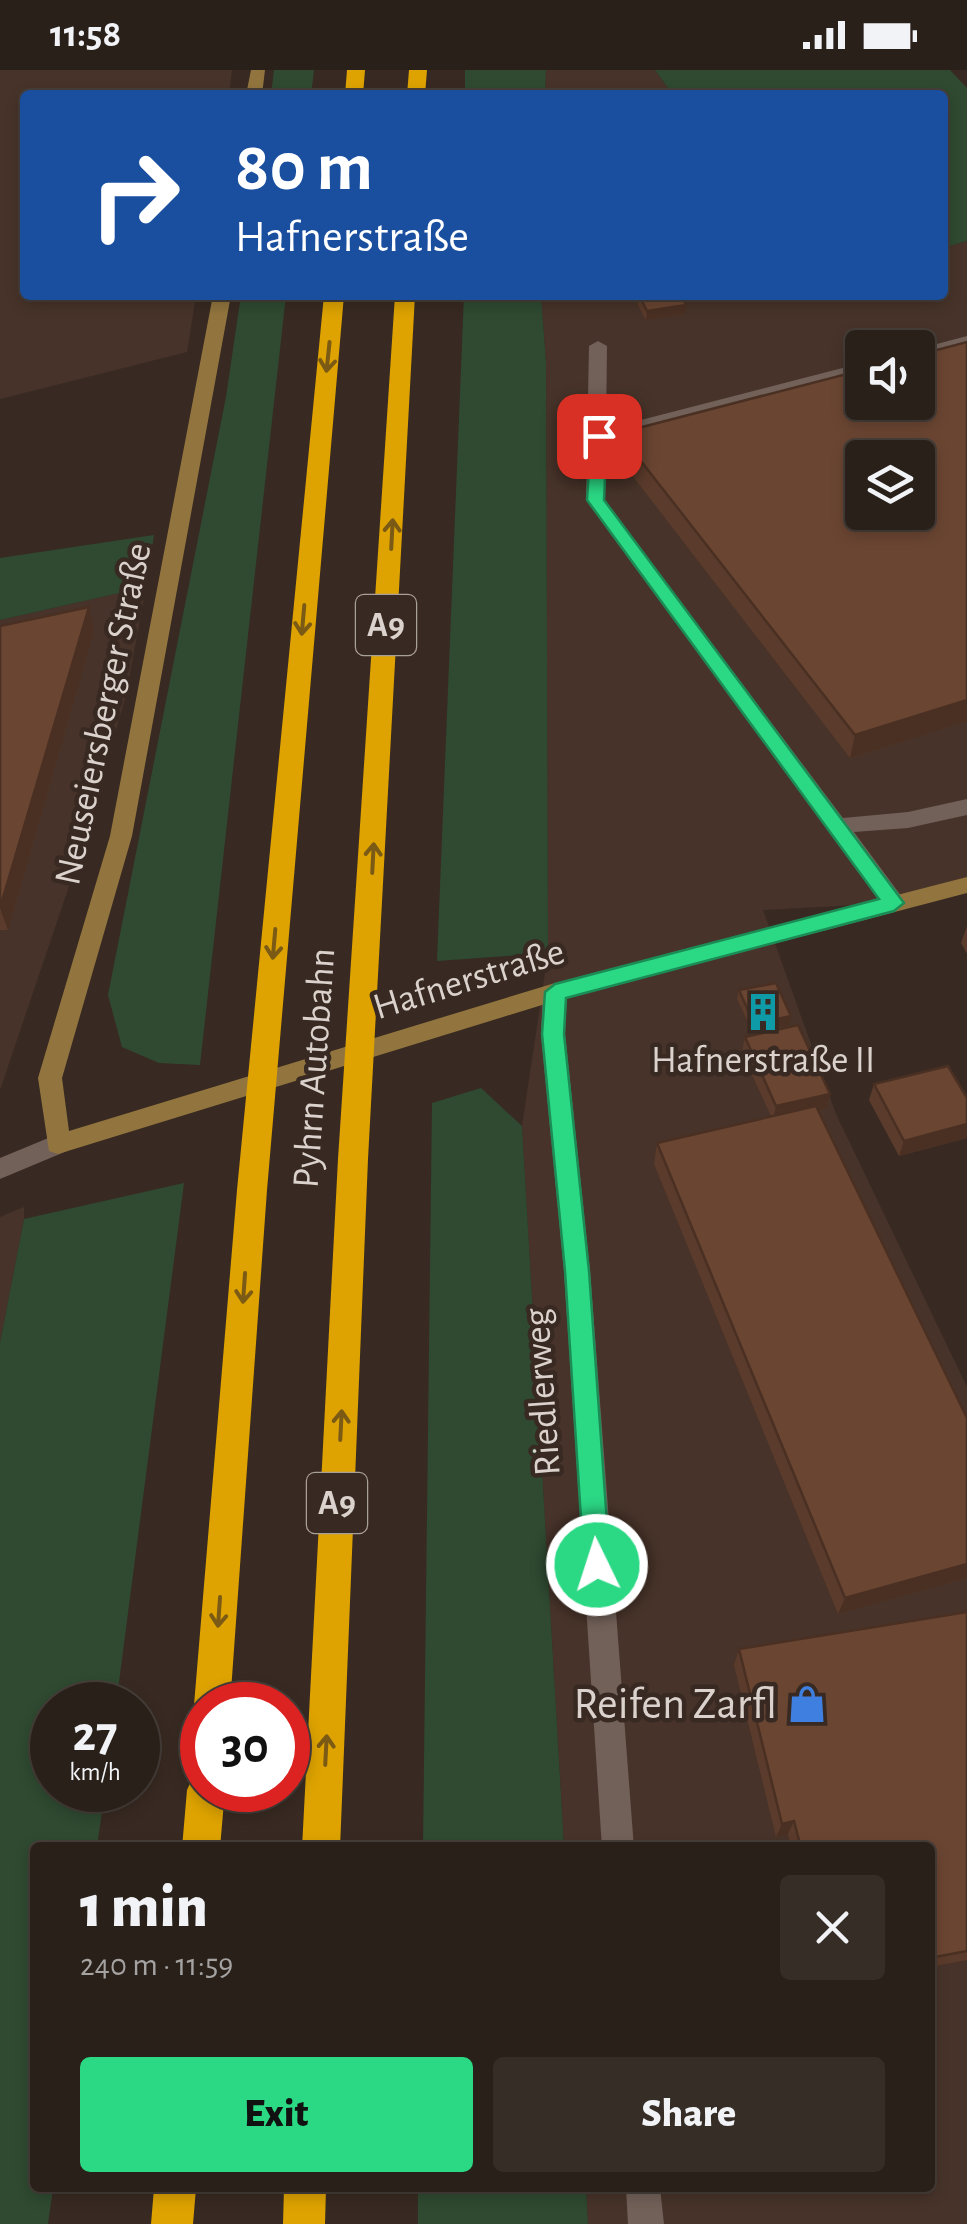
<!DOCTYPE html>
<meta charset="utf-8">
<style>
:root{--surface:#2a201a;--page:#362d27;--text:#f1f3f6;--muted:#a5a3a2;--line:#463e39;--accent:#2bd884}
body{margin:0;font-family:"Alegreya Sans",sans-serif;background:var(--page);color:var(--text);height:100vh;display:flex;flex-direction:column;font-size:38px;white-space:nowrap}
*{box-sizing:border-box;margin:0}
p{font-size:32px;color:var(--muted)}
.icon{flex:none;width:55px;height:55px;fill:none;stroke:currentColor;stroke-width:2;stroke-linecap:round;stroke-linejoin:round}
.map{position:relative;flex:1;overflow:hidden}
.drawer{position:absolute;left:30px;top:1772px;width:905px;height:350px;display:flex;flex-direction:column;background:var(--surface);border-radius:10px;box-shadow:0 5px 15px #0003,0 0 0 2px var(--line)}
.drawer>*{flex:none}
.hud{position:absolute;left:20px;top:20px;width:928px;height:210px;border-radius:10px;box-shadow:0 5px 15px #0003,0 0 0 2px var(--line);background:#1a4fa0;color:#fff;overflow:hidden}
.controls{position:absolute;left:845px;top:260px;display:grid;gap:20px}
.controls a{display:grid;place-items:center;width:90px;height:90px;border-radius:10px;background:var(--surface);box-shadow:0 5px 15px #0003,0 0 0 2px var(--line);font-size:50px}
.speed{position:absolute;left:30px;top:1612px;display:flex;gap:20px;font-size:50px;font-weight:700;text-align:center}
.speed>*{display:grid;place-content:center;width:130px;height:130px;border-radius:50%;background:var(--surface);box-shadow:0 5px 15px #0003,0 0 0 2px var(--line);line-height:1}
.speed small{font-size:25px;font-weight:400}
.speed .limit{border:15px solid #d22;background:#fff;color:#111}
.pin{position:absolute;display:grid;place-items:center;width:85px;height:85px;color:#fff;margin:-42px;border-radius:20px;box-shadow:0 5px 15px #0006}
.me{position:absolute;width:110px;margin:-55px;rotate:356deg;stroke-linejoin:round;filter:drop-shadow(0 0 8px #0008)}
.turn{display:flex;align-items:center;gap:35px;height:210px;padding:0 50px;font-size:45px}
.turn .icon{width:130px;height:130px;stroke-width:2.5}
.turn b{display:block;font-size:70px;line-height:85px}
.round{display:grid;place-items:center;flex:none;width:105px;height:105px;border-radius:10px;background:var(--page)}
.summary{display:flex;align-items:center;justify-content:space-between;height:170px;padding:0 50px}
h1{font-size:60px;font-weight:800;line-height:75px}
.button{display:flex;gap:20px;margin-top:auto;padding:20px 50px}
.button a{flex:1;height:115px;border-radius:10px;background:var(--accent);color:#111;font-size:40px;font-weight:800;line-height:115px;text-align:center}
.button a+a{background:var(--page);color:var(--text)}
.status{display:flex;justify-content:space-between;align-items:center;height:70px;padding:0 50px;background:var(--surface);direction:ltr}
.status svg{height:28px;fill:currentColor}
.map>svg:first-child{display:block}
</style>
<div class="status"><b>11:58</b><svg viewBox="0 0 49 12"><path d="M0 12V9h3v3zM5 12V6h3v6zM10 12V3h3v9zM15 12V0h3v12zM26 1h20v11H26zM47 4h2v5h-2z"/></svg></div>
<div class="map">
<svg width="967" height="2154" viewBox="0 0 967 2154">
<rect width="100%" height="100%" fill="#382a22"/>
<g fill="#473329" fill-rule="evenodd">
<path d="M0,0H232L229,25H25V225H196L187,282L0,329Z"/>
<path d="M546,0H655L673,25H545Z"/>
<path d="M967,171V815L894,833L763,840L836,1044L967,1317V2154H588L586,2118H930V1778L564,1777L522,1056L548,883L546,293L541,225H942L943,178ZM862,278H918V332H862ZM862,388H918V442H862Z"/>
<path d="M146,517L126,625L84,772L0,1020V550Z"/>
<path d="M24,1137V1149L0,1273V1147Z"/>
</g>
<g fill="#2f4a31">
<path d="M274,0H314L311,25H271Z"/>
<path d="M465,0H546L545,25H465Z"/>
<path d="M655,0H950L967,18V171L943,178L942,25H673Z"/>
<path d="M241,225H286L200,995L159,993L122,977L108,925L226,327Z"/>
<path d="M464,225H541L546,293L548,883L437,891Z"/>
<path d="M154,465L146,517L0,550V488Z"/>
<path d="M481,1018L522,1056L564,1777H423L432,1033Z"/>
<path d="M184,1113L116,1635H52V1720H105L97,1777L35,1778V2118H53L48,2154H0V1273L24,1149Z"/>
<path d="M418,2118H586L588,2154H418Z"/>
</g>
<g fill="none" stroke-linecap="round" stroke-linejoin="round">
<g fill="#726159" fill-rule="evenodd">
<path d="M967,266V276L918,289V279Z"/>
<path d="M598,271L607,276L606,359L862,293V303L605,370L604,430L843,748L908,742L967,729V745L908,758L854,762L902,827L905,833L902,839H886L586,430L589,276Z"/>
</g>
<g fill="#726159" fill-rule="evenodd">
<path d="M555,913L567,922L565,964L590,1201L634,1778H602L564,1201L541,964L543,922Z"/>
<path d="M58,1064L67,1067L70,1074L67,1081L0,1109V1088Z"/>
<path d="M626,2118H660L664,2154H628Z"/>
</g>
<g fill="#92753e" fill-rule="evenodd">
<path d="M251,0H265L262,25H246Z"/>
<path d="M213,225H231L132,766L62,1008L69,1061L555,913L967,807V823L555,931L58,1084L49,1081L38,1008L110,766Z"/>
</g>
<g fill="#dea300" fill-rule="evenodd">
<path d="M347,0H365L363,25H345Z"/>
<path d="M409,0H427L425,25H407Z"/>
<path d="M324,225H344L267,1120L230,1635H202V1649L194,1635L237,1120Z"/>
<path d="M395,225H415L368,1089L340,1778H302L338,1089Z"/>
<path d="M202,1703V1720H225L220,1778H182L187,1720L193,1707Z"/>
<path d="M154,2118H196L193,2154H151Z"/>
<path d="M284,2118H326L325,2154H283Z"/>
</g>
</g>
<g fill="#5b3b2b">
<path d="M639,225L685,244L646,250L638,235Z"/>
<path d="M967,272V651L850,688L618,387L619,363Z"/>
<path d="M0,556L94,561L8,860H0Z"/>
<path d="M967,856V884L961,873Z"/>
<path d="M739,920L789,955L753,963L737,929Z"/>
<path d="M745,967L830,1024L826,1039L819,1041L967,1348V1508L838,1544L654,1094L657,1073L771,1046L742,983Z"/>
<path d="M874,1014L967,1028V1068L899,1086L869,1030Z"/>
<path d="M967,1542V1890L930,1897V1778H791L788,1764L776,1767L734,1595L739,1579Z"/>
</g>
<g fill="#4a3023">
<path d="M686,235L685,244L646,250L647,241Z"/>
<path d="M89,537L94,561L8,860L0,838Z"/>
<path d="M967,630V651L850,688L855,665Z"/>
<path d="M791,946L789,955L753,963L754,954Z"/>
<path d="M830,1024L826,1039L773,1051L776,1036Z"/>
<path d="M967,1054V1068L899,1086L904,1071Z"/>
<path d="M967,1494V1508L838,1544L845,1528Z"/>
<path d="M794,1751L788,1764L776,1767L782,1754Z"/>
</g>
<g fill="#6a4532" stroke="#4a3023" stroke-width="2.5" fill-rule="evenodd">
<path d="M639,225H681L686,235L647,241Z"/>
<path d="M967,272V630L855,665L619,363L862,300V332H918V285ZM862,388H918V442H862Z"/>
<path d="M89,537L0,838V556Z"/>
<path d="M776,913L791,946L754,954L739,920Z"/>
<path d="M798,955L830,1024L776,1036L745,967Z"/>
<path d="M948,996L967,1028V1054L904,1071L874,1014Z"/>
<path d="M816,1036L967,1348V1494L845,1528L657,1073Z"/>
<path d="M967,1542V1881L930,1888V1778H801L794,1751L782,1754L739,1579Z"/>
</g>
<defs><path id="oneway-shaft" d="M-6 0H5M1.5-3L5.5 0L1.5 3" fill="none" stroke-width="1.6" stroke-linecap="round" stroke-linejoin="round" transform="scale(2.5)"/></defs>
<g stroke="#7a5a14">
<use href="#oneway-shaft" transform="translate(328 287) rotate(96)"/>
<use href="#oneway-shaft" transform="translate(392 464) rotate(-87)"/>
<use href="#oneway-shaft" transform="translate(303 550) rotate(95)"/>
<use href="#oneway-shaft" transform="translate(373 788) rotate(-87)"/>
<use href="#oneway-shaft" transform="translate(274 874) rotate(95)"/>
<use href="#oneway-shaft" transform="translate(244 1218) rotate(94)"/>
<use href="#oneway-shaft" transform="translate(341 1355) rotate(-87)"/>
<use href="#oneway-shaft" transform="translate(219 1542) rotate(94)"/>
<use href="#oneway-shaft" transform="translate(326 1680) rotate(-87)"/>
</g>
<path fill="#2bd884" stroke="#1c8c56" stroke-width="2.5" d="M599,361L607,366L604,430L904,833L894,841L566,928L564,964L589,1201L610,1495L606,1504L597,1508L588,1504L584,1495L565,1201L542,964L545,922L555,914L879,829L587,430L591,366Z"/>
<defs>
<g id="building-bare" transform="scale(3)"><path d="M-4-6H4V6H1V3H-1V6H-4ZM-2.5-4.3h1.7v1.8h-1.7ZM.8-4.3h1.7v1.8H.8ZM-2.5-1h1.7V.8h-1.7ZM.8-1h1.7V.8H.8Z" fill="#0f9aa8" stroke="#382a22" stroke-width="2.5" paint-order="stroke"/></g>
<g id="shop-bare" transform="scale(3)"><path d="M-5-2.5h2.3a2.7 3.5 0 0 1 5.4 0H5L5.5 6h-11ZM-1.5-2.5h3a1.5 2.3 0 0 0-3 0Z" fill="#3f7fe0" stroke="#382a22" stroke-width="2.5" paint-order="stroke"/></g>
</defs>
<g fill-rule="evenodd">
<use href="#building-bare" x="763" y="942"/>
<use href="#shop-bare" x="807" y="1634"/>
</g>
<g text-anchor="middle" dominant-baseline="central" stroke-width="9" stroke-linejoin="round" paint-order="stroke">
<g fill="#382a22" stroke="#aaa09a" stroke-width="2.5">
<rect x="356" y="525" width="60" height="60" rx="8"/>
<rect x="307" y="1403" width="60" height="60" rx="8"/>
</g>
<g font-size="35" font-weight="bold" fill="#dbd2cd">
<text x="386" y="555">A9</text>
<text x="337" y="1433">A9</text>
</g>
<g font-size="38" fill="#dbd2cd" stroke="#382a22">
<text transform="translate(104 644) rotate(-78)">Neuseiersberger Straße</text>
<text transform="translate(469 910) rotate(-17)">Hafnerstraße</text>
<text transform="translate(315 998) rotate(-86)">Pyhrn Autobahn</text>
<text transform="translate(543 1322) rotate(-94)">Riedlerweg</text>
</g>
<g font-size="38" fill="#dbd2cd" stroke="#382a22">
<text x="763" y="991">Hafnerstraße II</text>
</g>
<g font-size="45" fill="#dbd2cd" stroke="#382a22" text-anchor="end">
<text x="777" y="1634">Reifen Zarfl</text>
</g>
</g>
</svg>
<div class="controls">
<a><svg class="icon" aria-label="sound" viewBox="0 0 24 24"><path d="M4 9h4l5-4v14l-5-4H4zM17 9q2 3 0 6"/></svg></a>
<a><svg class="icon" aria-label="layers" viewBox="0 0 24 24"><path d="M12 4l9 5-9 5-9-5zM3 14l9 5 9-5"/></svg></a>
</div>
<div class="speed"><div>27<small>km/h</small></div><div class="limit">30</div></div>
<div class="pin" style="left:599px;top:366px;background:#d93025"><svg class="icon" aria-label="arrive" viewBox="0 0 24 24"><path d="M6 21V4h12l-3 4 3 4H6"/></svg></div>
<svg class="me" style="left:597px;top:1495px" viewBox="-20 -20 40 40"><circle r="17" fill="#2bd884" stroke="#fff" stroke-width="3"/><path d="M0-11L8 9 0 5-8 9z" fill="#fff"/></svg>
<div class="hud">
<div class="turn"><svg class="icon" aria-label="right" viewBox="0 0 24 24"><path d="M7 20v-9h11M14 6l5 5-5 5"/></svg><div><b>80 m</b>Hafnerstraße</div></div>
</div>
<section class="drawer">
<div class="summary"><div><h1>1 min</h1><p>240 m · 11:59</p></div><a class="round"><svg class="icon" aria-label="close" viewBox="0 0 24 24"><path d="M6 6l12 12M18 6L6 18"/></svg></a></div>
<div class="button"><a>Exit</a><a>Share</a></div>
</section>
</div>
